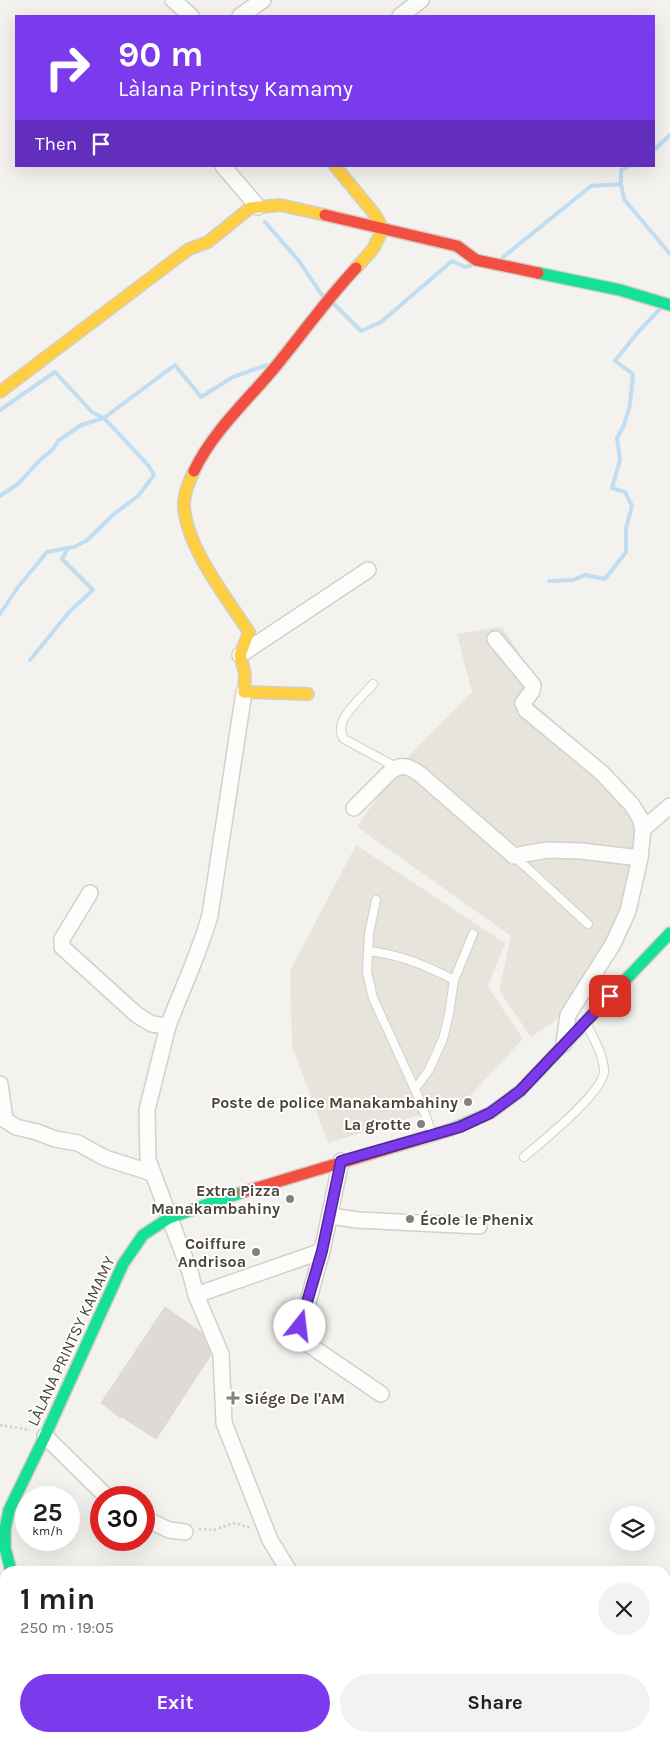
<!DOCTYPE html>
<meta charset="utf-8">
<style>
:root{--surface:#fff;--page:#f2f2f2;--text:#202124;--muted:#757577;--accent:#7c3aed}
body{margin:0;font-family:Karla,sans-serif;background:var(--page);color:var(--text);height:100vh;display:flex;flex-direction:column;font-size:19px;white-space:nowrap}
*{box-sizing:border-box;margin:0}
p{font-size:16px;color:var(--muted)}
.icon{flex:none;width:28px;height:28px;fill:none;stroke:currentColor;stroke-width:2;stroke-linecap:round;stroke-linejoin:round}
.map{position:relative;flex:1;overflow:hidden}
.drawer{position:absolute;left:0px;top:1566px;width:670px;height:176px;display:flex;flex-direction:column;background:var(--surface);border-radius:15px 15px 0 0;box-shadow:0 5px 20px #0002}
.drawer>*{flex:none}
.hud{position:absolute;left:15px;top:15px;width:640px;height:152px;border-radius:0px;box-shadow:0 5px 20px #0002;background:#7c3aed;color:#fff;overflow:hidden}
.buttons{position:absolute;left:610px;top:1506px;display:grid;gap:10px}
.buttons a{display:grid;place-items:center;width:45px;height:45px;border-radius:50%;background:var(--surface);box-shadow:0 5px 20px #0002;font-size:25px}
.speed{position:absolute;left:15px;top:1486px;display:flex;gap:10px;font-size:25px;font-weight:700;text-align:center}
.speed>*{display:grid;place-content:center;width:65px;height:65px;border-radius:50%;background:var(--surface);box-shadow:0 5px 20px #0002;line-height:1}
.speed small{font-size:12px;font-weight:400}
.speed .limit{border:8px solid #d22;background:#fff;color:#111}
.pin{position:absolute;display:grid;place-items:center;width:42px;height:42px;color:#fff;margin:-21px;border-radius:10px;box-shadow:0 2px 8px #0006}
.me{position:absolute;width:55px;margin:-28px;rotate:16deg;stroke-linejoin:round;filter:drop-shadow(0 0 4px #0008)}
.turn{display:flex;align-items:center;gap:18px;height:105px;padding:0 20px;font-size:22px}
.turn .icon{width:65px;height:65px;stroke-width:2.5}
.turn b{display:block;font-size:35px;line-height:42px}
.then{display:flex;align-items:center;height:48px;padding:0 20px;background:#0003;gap:10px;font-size:19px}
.round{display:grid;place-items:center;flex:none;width:52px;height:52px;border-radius:26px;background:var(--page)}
.head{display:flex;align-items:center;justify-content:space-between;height:85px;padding:0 20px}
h1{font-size:30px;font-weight:700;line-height:38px}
.primary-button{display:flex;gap:10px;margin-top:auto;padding:10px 20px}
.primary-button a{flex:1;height:58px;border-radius:30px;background:var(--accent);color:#fff;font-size:20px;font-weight:700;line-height:58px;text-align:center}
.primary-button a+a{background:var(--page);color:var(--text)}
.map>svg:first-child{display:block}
</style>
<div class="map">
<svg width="670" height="1742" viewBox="0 0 670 1742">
<rect width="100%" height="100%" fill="#f4f2ee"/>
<g fill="#e7e4dc">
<path d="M502,627L531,671L528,699L625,783L647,825L620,921L578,1005L531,1037L499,990L511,936L357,827L397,768L472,692L457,634Z"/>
<path d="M356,845L505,943L488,987L523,1039L465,1101L328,1143L292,1046L290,971Z"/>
</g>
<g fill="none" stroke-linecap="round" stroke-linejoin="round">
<g stroke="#c0ddf1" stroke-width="4">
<path d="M654,150L670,135"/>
<path d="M621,184L624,199L670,254"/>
<path d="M265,222L299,261L322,295"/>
<path d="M502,258L591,186L621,184V170L629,166"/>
<path d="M333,303L361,331L381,322L452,261L465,267L470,266"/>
<path d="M0,410L55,372L92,412L104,418"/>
<path d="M0,496L19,483L39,461L53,449L58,441L81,425L104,418"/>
<path d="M549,581L573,580L585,575L605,579L626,552V528L632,506L625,492L612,488L620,460L617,438L624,425L630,405L633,374L615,361L638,332L660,309"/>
<path d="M0,614L18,587L47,552L74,547L86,541L114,514L138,496L154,475L148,465L104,418L175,365L201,397L233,377L267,365"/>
<path d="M30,660L70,611L93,590L62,559L68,548"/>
</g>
</g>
<path fill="#dedbd6" stroke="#dcd9d4" d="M165,1307L202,1333L211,1355L156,1439L122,1417L121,1418L101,1403Z"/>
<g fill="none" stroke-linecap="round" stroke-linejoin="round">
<g stroke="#d2d0cb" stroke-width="10">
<g id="lane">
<path d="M373,684C362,698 331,721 344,739L396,767"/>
<path d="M514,856L588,924"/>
<path d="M376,900L369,934L367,972L373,998L418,1096L432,1133"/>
<path d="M368,951C399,954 426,965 454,980"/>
<path d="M415,1089L429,1070L443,1039L449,1014L454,980L473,934"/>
<path d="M524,1157C541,1142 606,1091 604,1070C603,1053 593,1038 586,1023"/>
<path d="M0,1650L5,1639"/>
<path d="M79,1742L80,1738"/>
</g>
</g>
<g stroke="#d2d0cb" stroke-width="18">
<g id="street">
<path d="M173,0L191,16"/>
<path d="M240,16L263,0"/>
<path d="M400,16L421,0"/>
<path d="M223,166L258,207"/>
<path d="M495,639L533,685L532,691L523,703L526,710L602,773L632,805L640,818L643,829L640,858L628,911L613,944L568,1015L564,1044"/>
<path d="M240,655L368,570"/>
<path d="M354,808L390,772C402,762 410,767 421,775L514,856L547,850L581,851L640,858"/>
<path d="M643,829L670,806"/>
<path d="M90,893L62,939V947L137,1015L152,1024L168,1026C182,989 200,952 210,915L244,692"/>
<path d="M168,1026L147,1110L148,1160L190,1272L196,1295L221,1354L224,1423L270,1540L289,1571"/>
<path d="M0,1084L5,1120L16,1127L37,1132L55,1139L78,1143L105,1158L152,1173"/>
<path d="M330,1216L358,1220L479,1226"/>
<path d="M322,1251L341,1161"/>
<path d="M196,1295L322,1251L299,1335L305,1342L381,1394"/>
<path d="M45,1436L108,1498"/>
<path d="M144,1518L169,1530L185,1532"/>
<path d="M366,1738L368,1742"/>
</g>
</g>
<g stroke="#d3cfc5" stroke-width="14">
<g id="fast">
<path d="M538,273L620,290L670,305"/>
<path d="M450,1130L490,1113L520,1091L670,933"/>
<path d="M11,1571L5,1548V1529L9,1510L45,1436L123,1264L143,1235L169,1218L243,1192"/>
</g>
</g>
<g stroke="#d3cfc5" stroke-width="14">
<g id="slow">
<path d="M335,166L376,216L383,229L373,249L356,268"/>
<path d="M0,392L189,249L208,242L250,208L280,205L325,215"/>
<path d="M194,471C189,482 184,493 184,505C185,545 227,599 249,632L240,655L245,674L244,692L308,694"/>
<path d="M101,1738L102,1742"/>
</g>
</g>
<g stroke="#d3cfc5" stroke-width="14">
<g id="jam">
<path d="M325,215L457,246L476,260L538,273"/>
<path d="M194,471C213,431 248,400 276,366C303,333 327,299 356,268"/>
<path d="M243,1192L450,1130"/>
</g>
</g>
<g stroke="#d3d2cc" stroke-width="2.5" stroke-dasharray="2.5 2.5" stroke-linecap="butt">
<path d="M0,1425L30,1430"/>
<path d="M199,1529L214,1530L234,1523L251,1528"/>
</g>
<use href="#lane" stroke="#fdfdfc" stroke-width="8"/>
<use href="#street" stroke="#fdfdfc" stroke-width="15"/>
<use href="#fast" stroke="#16e098" stroke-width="11"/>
<use href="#slow" stroke="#ffcf43" stroke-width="11"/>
<use href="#jam" stroke="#f24e42" stroke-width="11"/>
</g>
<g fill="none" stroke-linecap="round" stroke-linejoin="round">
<g stroke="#51269a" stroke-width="12">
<path id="route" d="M300,1326L322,1251L341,1161L460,1127L490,1113L520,1091L610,996"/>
</g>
<use href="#route" stroke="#7c3aed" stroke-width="9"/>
</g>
<g fill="#868178" stroke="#fff" stroke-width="2">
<circle cx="468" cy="1102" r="5"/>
<circle cx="421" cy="1124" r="5"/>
<circle cx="290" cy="1199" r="5"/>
<circle cx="410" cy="1219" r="5"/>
<circle cx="256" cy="1252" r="5"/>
<path d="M230.5 1390.5h5v5h5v5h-5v5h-5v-5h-5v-5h5z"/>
</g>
<g text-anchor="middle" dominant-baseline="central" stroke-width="4" stroke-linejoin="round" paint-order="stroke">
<g font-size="16" font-weight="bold" fill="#4b4439" stroke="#fff" text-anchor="end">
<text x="458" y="1102">Poste de police Manakambahiny</text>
<text x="411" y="1124">La grotte</text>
<text x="280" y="1190">Extra Pizza<tspan x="280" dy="18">Manakambahiny</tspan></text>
<text x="420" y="1219" text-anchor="start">École le Phenix</text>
<text x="246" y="1243">Coiffure<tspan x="246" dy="18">Andrisoa</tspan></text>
<text x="244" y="1398" text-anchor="start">Siége De l'AM</text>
</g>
<g font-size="16" fill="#4b4439" stroke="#fff">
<text transform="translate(71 1341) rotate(-65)">LÀLANA PRINTSY KAMAMY</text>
</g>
</g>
</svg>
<div class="buttons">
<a><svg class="icon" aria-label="layers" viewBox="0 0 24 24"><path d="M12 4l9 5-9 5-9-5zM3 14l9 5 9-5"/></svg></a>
</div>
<div class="speed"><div>25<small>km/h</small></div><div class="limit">30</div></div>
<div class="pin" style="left:610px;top:996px;background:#d93025"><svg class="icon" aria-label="arrive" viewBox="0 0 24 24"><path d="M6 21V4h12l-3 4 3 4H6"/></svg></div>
<svg class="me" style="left:300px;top:1326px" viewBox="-20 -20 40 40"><circle r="19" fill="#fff"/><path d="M0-13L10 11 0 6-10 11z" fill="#7c3aed"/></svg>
<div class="hud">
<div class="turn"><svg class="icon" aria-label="right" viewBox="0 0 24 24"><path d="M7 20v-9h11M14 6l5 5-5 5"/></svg><div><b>90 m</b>Làlana Printsy Kamamy</div></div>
<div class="then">Then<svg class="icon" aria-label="arrive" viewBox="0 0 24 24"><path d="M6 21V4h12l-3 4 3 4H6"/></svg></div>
</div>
<section class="drawer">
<div class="head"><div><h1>1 min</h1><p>250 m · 19:05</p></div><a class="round"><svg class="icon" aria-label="close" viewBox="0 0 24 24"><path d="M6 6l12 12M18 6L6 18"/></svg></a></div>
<div class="primary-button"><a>Exit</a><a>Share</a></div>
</section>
</div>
